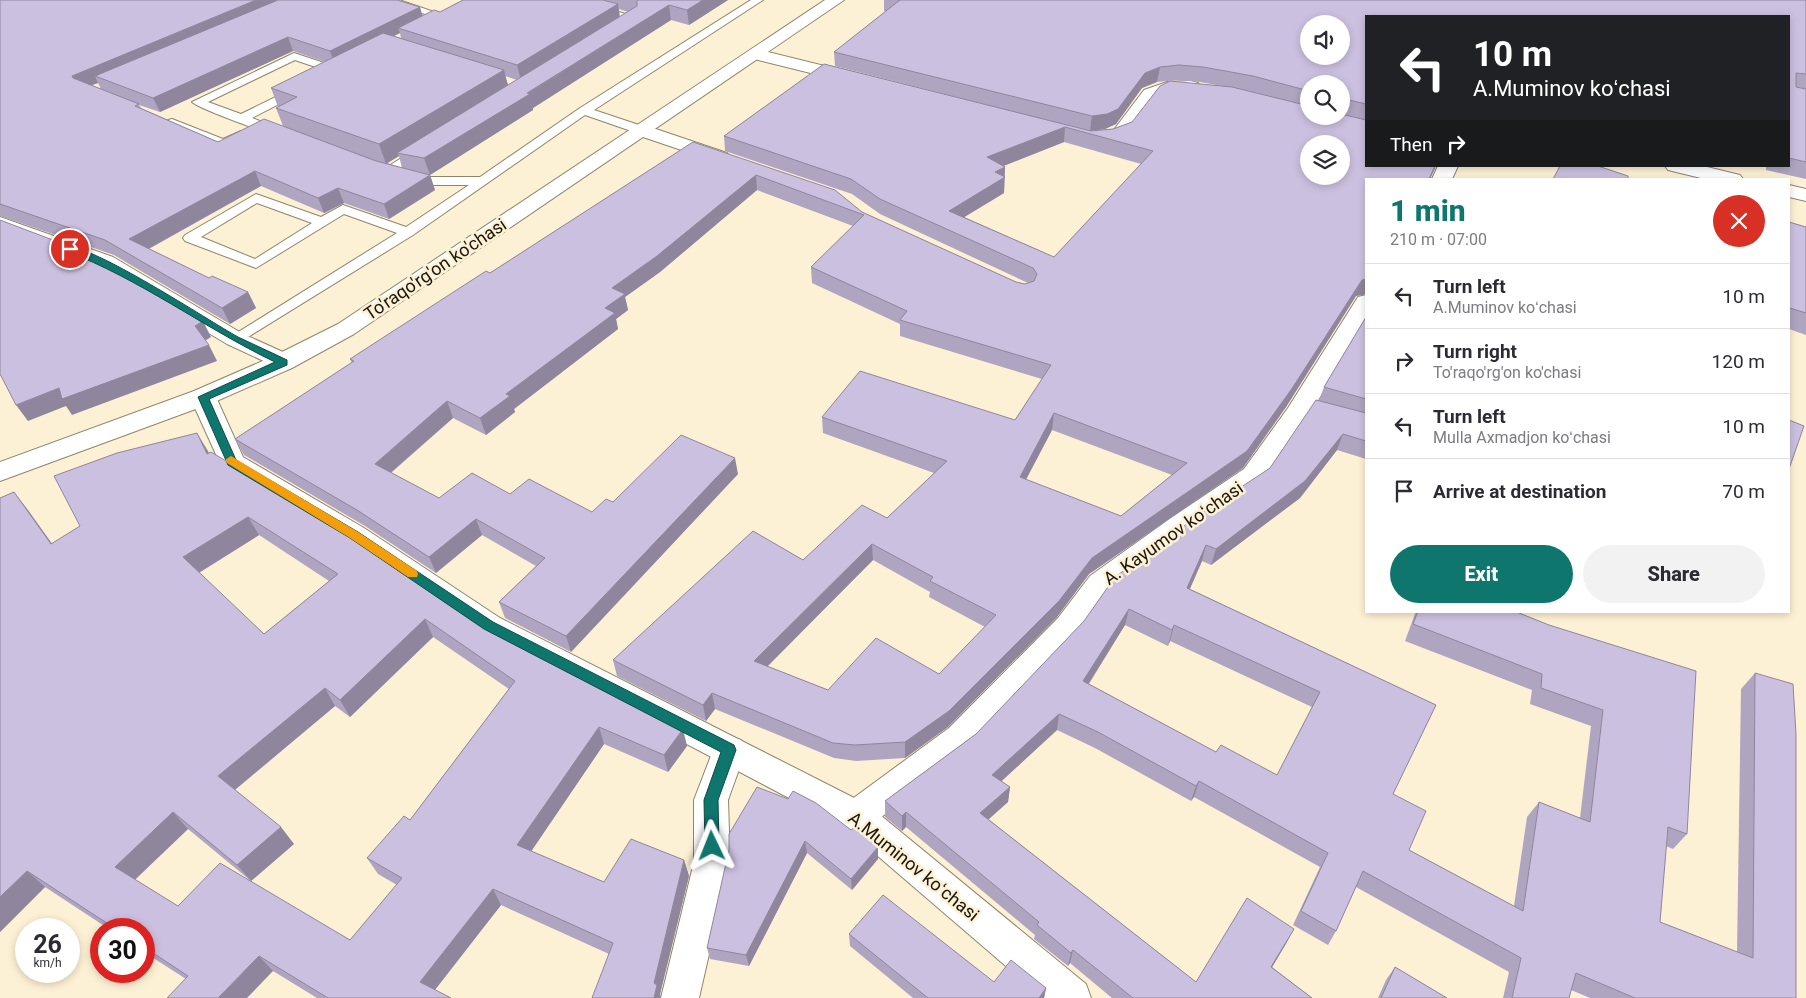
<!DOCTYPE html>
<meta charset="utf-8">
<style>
:root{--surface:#fff;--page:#f2f2f3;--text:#2b2b33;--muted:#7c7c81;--line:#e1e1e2;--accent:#0f766e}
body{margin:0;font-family:Roboto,sans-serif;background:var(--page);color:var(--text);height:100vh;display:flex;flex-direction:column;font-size:19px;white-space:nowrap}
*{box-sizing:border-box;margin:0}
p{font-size:16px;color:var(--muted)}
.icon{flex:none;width:28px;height:28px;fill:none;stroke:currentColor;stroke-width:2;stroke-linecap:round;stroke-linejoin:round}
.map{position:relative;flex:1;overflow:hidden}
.drawer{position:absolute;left:1365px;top:178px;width:425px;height:435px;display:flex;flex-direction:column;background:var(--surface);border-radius:0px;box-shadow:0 2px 8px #0003}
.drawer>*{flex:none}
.hud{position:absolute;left:1365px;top:15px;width:425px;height:152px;border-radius:0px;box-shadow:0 2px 8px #0003;background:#202124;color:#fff;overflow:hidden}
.fabs{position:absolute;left:1300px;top:15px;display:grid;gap:10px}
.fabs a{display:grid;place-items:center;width:50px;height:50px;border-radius:50%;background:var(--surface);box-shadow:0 2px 8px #0003;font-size:25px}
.speed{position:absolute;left:15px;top:918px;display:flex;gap:10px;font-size:25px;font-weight:700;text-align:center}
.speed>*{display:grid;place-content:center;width:65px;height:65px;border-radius:50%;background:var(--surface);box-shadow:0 2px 8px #0003;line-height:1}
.speed small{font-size:12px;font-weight:400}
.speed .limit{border:8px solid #d22;background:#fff;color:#111}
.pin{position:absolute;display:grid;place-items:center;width:42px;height:42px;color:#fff;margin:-21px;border:2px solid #fff;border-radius:50%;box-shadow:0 1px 5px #0007}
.me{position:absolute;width:55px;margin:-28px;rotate:358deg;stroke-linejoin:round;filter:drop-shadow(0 0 4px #0008)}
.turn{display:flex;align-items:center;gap:18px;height:105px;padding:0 25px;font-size:22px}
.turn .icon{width:65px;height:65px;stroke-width:2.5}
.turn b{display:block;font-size:35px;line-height:42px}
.then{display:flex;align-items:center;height:48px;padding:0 25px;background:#0003;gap:10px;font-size:19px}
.round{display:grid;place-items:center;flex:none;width:52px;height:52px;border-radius:26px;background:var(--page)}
.head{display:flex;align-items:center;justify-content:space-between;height:85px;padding:0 25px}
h1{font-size:30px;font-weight:800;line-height:38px;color:var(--accent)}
.button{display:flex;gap:10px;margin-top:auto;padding:10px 25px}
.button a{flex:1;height:58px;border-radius:30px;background:var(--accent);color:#fff;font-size:20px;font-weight:800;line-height:58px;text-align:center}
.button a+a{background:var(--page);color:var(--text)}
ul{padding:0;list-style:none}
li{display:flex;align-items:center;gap:15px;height:65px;padding:0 25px;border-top:1px solid var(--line)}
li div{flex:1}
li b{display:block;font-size:19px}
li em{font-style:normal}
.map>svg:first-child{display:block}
</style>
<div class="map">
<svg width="1806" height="998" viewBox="0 0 1806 998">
<rect width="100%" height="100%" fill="#fdf1d5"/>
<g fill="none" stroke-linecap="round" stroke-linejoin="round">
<g stroke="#8f856b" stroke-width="2">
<g id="service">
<path d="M383,0H399L449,17L448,19H440Z"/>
<path d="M562,0H579L639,18L623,27L618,24L625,19Z"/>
<path d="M751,0H763L594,110L645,127L647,130L645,133H637L585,115L413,235L240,342L235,344L227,339L397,233L344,214L256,268L185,241L183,238L185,235L256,194L321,217L343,205L406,227L469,185H430L403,179L402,176L403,173L408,172L430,177H480L580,108ZM257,203L312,223L255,259L201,237Z"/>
<path d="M294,53L336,67H345L347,69L336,74L295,60L208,102L241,114L294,88H302V92L252,118L281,129L283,132L281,135C274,137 198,108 192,102Z"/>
<path d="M172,119L223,139L241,131L247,135L223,147L168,126L166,123L168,120Z"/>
<path d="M420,146L424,147L426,150L424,153L392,174L387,175L381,171Z"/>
</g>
</g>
<g stroke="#8f856b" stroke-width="2">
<g id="minor">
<path d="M756,49L857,74L860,78L857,82L851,83L750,58L747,54L750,50Z"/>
<path d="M1191,81L1198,83L1200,87L1198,91L1170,93L1158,98L1127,139L1109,146L1090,143L1087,139L1090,135L1106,134L1113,131L1144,90L1167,82Z"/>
<path d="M641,124L727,153L730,157L727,161L720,163L634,134L631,130L634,126Z"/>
<path d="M1438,166H1458L1452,179H1432Z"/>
<path d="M1665,166H1703L1740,175L1743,179H1705L1668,170Z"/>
<path d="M1789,185L1806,189V201L1789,197Z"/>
<path d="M0,217L113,257L243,334L292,356L295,362L292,368L283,370L227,344L97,267L0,230Z"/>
<path d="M1366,295V321L1306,420L1264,483L1191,532L1110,592L1080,636L973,748L868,827L856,832L844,827L839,816L844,805L949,728L1058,618L1090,576L1171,518L1244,469L1288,408L1358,297Z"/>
<path d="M729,736L741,740L746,750L728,800L730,862L699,998H661L694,862V800L717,740Z"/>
</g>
</g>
<g stroke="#8f856b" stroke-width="2">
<path id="tertiary" d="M203,389L212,391L216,397L243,457L364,528L500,618L868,805L1086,984L1091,998H1043L844,827L478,634L344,542L223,470L190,397L194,391Z"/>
</g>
<g stroke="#8f856b" stroke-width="2">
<path id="secondary" d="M825,0H844L354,334L292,368L212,403L0,481V462L194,391L274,356L338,324Z"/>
</g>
<use href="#service" fill="#fff" fill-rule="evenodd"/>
<use href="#minor" fill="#fff" fill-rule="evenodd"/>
<use href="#tertiary" fill="#fff" fill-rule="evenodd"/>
<use href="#secondary" fill="#fff" fill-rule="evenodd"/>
</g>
<g fill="#afa5c1" fill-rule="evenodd">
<path d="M0,0L423,16L440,12L463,0H728L689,25L671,20L533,108V110L430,175L435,190L389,219L344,203L324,213L261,186L149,249L209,278L248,292L256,308L230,324L114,255L0,216ZM619,9L628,12L620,17ZM400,33L401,38L394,36ZM293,51L325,62L271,88L278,107L276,108L283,126L218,142L141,108L139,105L160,112ZM505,76L517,80L508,85ZM98,83L101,89L91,85ZM399,156L402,168L387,163Z"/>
<path d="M884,0H1806V179L1766,170V166H1789V16H1366V166H1436L1430,179H1366V294L1356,296L1286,407L1243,468L1089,574L1057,617L948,727L905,758L856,761L834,758L715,709L706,721L617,676L613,660L803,560L887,518L934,473L823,433L822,417L1015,420L1042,379L900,336V324L812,283L811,267L853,226L757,190L660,272L625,297L628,310L616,319L618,329L514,409L515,412L486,435L453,418L391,473L439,498L510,494L592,512L613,502L738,474L571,652L505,618L499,602L536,566L482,535L436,573L365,526L244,455L235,439L352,363L350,359L490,273L693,142L862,212L1016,282L1025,284L1028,283L880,214L852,194L725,151L724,136L824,64L1091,131L1113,129L1132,122L1222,86L1200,82L1177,80L1157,82L1142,88L1116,124L1105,129L1090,131L835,66L834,52L886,11H884ZM1309,84H1341V116H1309ZM1064,142L1141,164L1054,257L964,217L1004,193L1005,167L1003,166ZM1052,430L1172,475L1121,516L1026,480ZM873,560L930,592L929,597L985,627L939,674L828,690L767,666Z"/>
<path d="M1789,222L1806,227V335L1789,329Z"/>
<path d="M1366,317V459L1337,450L1300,498L1211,565L1202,561L1190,589L1436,705L1393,794L1409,850L1514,906L1527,817L1539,802L1580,818L1591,726L1530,704L1532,690L1405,641L1416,611H1514L1549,625L1687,834L1673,849L1666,846L1660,922L1737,952L1741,689L1755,673L1796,998H1590L1571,990L1569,998H1503L1509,972L1356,887L1336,931L1328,945L1293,925L1320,867L1194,797L1191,801L1095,748L1057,730L1001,781L1010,787L1008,802L988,819L1196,982L1287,942L1272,967L1312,998H1112L1070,963L1068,966L1034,939L1035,935L906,827L902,831L885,817V801L976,734L1270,468L1319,400L1324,387ZM1125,625L1168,646L1170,641L1312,707L1277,775L1216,752L1089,684Z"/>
<path d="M209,453L469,618L586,681L687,746L668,772L604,744L531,851L604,882L684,860L689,876L660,994L609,954L501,905L435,990L451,998H317L273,971L186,979L144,952V929H109L45,887L0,932V498L14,492L52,544L80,526ZM259,535L329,581L264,634L199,573ZM433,637L509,689L410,820L367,858L378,874L397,885L350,940L178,906L135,880L188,829L251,881L294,844L235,790L335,706L350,717Z"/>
<path d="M788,799L851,830L878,847V859L852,890L807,853L749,966L710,959L707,948Z"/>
<path d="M849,934L994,982L1046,988L1044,998H913L850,946Z"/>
<path d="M1395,967L1447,998H1378L1386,980Z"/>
</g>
<g fill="#8f869d">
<path d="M256,0H295L95,76L98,83L79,90L72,76Z"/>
<path d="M703,0H728L689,25L687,10Z"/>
<path d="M618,4L620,20L521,81L517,65Z"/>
<path d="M669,5L671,20L533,108V110L430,175L424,158Z"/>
<path d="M420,7L424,21L398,28L400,33L335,65L330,51Z"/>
<path d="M288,37L293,51L160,112L153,98Z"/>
<path d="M1160,67L1157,82L1142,88L1116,124L1105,129L1090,131L1092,116L1145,73Z"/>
<path d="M504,70L509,89L397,153L399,156L386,164L379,144Z"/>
<path d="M1065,127L1064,142L986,173L987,157Z"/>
<path d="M1435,166H1436L1430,179H1429Z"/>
<path d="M1005,167L1004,193L948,227L949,211L995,172Z"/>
<path d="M255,171L261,186L137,255L129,239Z"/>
<path d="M430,175L435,190L389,219L384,204Z"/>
<path d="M756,175L757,190L660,272L625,297L628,310L616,319L618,329L514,409L515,412L486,435L480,418L506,394L605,308L612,288Z"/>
<path d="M338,188L344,203L324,213L318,198Z"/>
<path d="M1366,279V294L1356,296L1286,407L1243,468L1089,574L1057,617L948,727L905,758V742L1092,558L1247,451L1362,280Z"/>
<path d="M248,292L256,308L230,324L222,308Z"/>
<path d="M203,321L211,337L203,342L195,326Z"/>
<path d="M209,345L217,361L72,415L66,406L28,421L16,405L59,388Z"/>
<path d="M447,401L453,418L382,480L375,464Z"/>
<path d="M1054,413L1052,430L1018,494L1020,477Z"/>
<path d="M197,433L208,451L218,473L207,454Z"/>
<path d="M1343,434L1337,450L1300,498L1211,565L1216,549Z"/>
<path d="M735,458L738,474L571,652L566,636Z"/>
<path d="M14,492L28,510L65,562L51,544Z"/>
<path d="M248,517L259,535L195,575L183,557Z"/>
<path d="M476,519L482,535L436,573L429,557Z"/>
<path d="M872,544L873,560L757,677L754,661Z"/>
<path d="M1206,545L1202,561L1183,604L1187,588Z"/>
<path d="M1129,609L1125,625L1080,697L1083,681Z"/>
<path d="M425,619L433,637L350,717L340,700Z"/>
<path d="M1174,625L1170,641L1168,646L1172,630Z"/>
<path d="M325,688L335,706L231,793L218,776Z"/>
<path d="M712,693L715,709L706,721L703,705Z"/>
<path d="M1059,714L1057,730L991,791L992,775Z"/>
<path d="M599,727L604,744L524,862L517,845Z"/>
<path d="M683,729L687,746L668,772L664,755Z"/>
<path d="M1199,781L1194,797L1191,801L1196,786Z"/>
<path d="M1010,787L1008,802L979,828L980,813Z"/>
<path d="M173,812L188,829L131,883L115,867Z"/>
<path d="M906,812V827L902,831V816Z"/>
<path d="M281,827L294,844L251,881L237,865Z"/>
<path d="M805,841L807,853L749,966L746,955Z"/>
<path d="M878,847V859L852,890L851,879Z"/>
<path d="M684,860L689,876L660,994L661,998H654V983Z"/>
<path d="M27,871L45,887L0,932V897Z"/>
<path d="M493,889L501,905L430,996L420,982Z"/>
<path d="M1294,929L1287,942L1264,981L1271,967Z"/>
<path d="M1073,950L1070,963L1068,966L1071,953Z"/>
<path d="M259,956L273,971L247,998H218Z"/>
<path d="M1046,988L1044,998H1039Z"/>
</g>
<g fill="#ccc0e0" stroke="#8f869d" fill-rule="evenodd">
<path d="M0,0H256L72,76L73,78L139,104L135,106L218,142L264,119L376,161L430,175L384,204L338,188L318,198L255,171L129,239L209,278L212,276L248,292L222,308L105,240L0,204Z"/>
<path d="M278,0H397L420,7L330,51L288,37L153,98L95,76Z"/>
<path d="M463,0H603L618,4L517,65L398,28L434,10L440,12Z"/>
<path d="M637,0H703L687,10L669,5L527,93L530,94L424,158L397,153L637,6Z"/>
<path d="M898,0H1806V74L1796,73V87L1806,89V162L1789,158V16H1366V104L1345,99H1341V84H1309V91L1253,76L1203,67L1179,65L1160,67L1145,73L1118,109L1107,114L1092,116L834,52L900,0ZM1309,24H1341V56H1309Z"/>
<path d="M383,33L504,70L379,144L276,108L297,97L271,88Z"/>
<path d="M824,64L1091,131L1113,129L1132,122L1160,86L1170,81L1232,87L1309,106V116H1341V114L1366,120V166H1435L1429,179H1366V279L1362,280L1291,390L1247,451L1092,558L1059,601L949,711L905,742L855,745L833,743L712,693L703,705L613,660L753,531L803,560L862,505L887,518L947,461L822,417L860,371L1015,420L1051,365L900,320L907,311L811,267L864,215L756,175L657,256L612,288L625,294L605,308L615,313L506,394L510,396L480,418L447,401L375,464L439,498L472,473L510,494L529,479L592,512L606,499L613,502L681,435L735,458L566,636L499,602L545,558L476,519L429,557L357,510L235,439L354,361L350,359L486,271L490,273L693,142L835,190L862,212L1016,282L1025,284L1034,281L1037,274L1033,268L880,199L851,179L724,136ZM1065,127L1153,151L1054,257L949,211L1005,177L995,172L1005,167L987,157ZM1309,144H1341V176H1309ZM1054,413L1187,463L1121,516L1020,477ZM872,544L933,577L930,581L996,615L939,674L876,638L828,690L754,661Z"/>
<path d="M1560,166H1598L1628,176V179H1553Z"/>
<path d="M0,220L87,253L203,321L195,326L209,345L62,399L59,388L16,405L0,374Z"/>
<path d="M1789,222L1806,227V313L1790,308L1789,312Z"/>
<path d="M1366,317V399L1324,387Z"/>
<path d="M1316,400L1366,413V441L1343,434L1305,481L1216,549L1206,545L1187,588L1436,705L1393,794L1426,811L1409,850L1523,911L1539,802L1590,822L1603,710L1541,688L1542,674L1413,624L1418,611H1514L1549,625L1696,671L1687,834L1668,827L1660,922L1753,958L1755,673L1793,684L1796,734V998H1635L1576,973L1569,998H1512L1521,958L1363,871L1336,931L1301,911L1328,853L1199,781L1196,786L1098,732L1059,714L992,775L1010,787L980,813L1196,982L1247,898L1294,929L1271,967L1312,998H1133L1073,950L1071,953L1037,925L1039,922L906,812L902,816L885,801L976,734L1084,621L1115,577L1196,517L1270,468ZM1129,609L1172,630L1174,625L1320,692L1277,775L1221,745L1216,752L1083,681Z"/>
<path d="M1789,420L1804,426L1789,469Z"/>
<path d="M197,433L207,454L211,452L334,525L469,618L580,675L586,681L588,680L683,729L664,755L599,727L517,845L604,882L631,839L684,860L654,983L657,985L654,998H592L613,943L493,889L420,982L451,998H328L259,956L218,998H167L188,976L144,947V929H116L27,871L0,897V498L14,492L51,544L80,526L54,476L117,453ZM248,517L338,574L264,634L183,557ZM425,619L515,681L410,820L404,816L367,858L402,878L350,940L220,863L178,906L115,867L173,812L237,865L281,827L218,776L325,688L340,700Z"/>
<path d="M757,787L788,799L793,791L816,803L851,830L855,827L878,847L851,879L805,841L746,955L707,948L729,850V834Z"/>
<path d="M883,895L994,982L1011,960L1046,988L1039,998H928L849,934Z"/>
<path d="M1395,967L1447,998H1381Z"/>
</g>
<path fill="#0f766e" stroke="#0a4d48" d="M66,247C91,243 209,321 238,337C254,345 271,352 287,360V365L209,399L236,460L358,532L493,622L734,745L736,750L718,800L719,846L717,851L712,853L707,851L705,846L704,800L721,752L484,629L350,538L228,465L198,397L275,362C204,328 140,279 66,251Z"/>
<path fill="#f59e0b" d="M231,456L358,532L417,571L418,574L417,577H408L350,538L227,463L225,460Z"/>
<g text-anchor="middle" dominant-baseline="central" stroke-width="5" stroke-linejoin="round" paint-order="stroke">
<g font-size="18" fill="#1a160c" stroke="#fdf1d5">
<text transform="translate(435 269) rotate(-34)">To'raqo'rg'on ko'chasi</text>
<text transform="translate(1173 533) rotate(-35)">A. Kayumov koʻchasi</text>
<text transform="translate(914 866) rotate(39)">A.Muminov koʻchasi</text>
</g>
</g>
</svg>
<div class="fabs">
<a><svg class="icon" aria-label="sound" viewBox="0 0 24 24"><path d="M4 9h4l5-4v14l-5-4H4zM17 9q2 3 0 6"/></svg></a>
<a><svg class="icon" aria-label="search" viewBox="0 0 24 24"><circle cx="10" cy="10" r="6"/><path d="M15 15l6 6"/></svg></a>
<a><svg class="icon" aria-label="layers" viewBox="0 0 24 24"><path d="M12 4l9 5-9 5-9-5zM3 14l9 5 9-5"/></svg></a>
</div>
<div class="speed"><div>26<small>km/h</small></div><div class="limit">30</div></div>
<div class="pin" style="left:70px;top:249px;background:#d93025"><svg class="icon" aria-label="arrive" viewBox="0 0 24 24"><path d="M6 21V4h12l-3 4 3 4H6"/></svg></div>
<svg class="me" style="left:712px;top:846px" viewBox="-20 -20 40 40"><path d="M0-17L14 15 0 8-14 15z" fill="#0f766e" stroke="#fff" stroke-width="4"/></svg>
<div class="hud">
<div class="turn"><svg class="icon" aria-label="left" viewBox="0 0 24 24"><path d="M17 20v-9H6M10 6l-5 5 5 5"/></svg><div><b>10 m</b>A.Muminov koʻchasi</div></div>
<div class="then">Then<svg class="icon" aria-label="right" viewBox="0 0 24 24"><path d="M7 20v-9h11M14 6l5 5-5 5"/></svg></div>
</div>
<section class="drawer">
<div class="head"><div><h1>1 min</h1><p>210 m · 07:00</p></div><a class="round" style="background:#d93025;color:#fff"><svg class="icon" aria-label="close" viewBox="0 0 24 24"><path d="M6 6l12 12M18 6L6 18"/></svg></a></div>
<ul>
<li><svg class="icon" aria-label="left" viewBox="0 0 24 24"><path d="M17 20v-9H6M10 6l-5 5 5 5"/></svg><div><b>Turn left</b><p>A.Muminov koʻchasi</p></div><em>10 m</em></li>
<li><svg class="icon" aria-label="right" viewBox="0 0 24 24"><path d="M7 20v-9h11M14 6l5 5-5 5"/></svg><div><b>Turn right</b><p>To'raqo'rg'on ko'chasi</p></div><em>120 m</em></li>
<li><svg class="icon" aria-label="left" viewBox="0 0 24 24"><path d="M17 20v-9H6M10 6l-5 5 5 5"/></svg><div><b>Turn left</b><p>Mulla Axmadjon koʻchasi</p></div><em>10 m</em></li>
<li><svg class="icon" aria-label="arrive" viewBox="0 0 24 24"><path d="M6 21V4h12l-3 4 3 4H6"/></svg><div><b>Arrive at destination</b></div><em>70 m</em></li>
</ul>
<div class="button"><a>Exit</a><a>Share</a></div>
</section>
</div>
